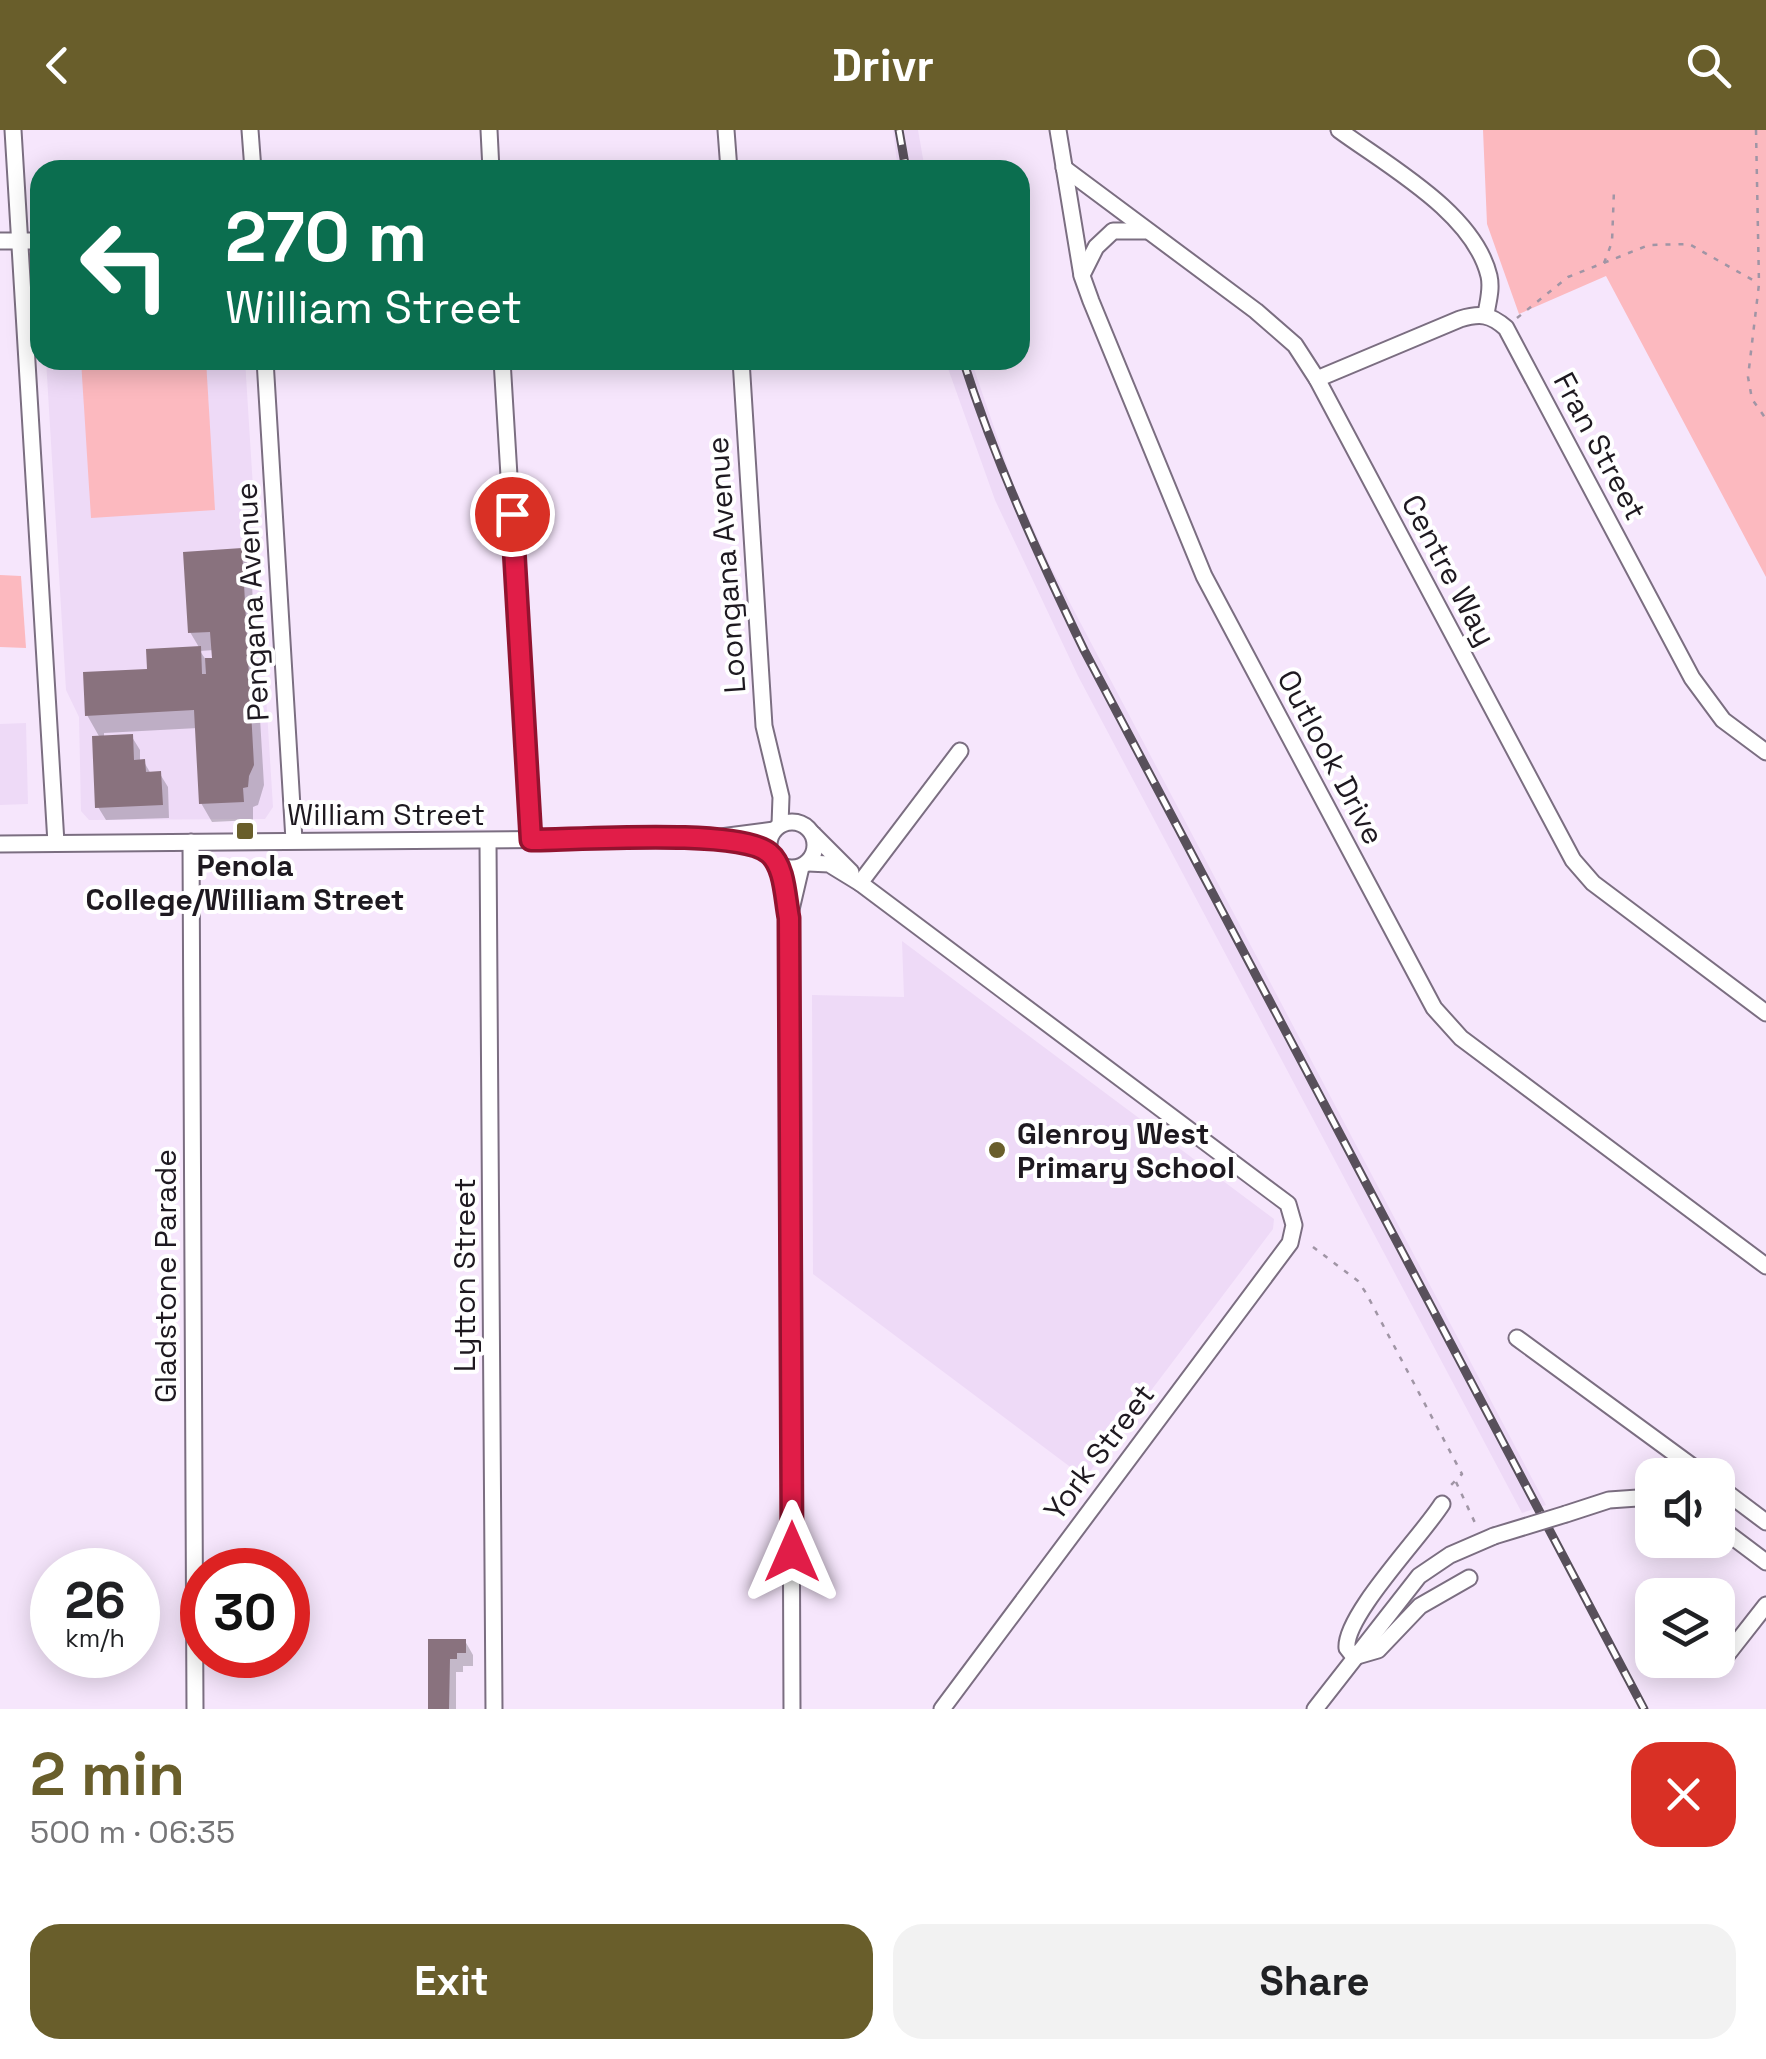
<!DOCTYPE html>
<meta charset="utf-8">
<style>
:root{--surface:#fff;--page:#f2f2f2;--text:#202124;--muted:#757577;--accent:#695e2b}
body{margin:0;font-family:"Space Grotesk",sans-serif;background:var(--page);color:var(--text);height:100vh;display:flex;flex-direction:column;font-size:38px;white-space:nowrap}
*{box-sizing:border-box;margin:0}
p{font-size:32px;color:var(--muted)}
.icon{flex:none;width:55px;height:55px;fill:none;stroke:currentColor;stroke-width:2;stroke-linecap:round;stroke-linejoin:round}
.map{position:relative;height:1579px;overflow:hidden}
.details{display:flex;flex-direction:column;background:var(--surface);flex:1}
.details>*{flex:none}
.hud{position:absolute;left:30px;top:30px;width:1000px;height:210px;border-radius:30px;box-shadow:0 5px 25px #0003;background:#0b6e4f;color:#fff;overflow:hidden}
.buttons{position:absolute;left:1635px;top:1328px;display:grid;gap:20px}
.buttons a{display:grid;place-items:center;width:100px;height:100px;border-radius:20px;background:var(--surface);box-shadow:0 5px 25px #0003;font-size:50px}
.speed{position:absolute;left:30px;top:1418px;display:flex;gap:20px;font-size:50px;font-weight:700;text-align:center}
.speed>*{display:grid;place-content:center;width:130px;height:130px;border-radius:50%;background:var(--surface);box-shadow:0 5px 25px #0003;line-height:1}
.speed small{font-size:25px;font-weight:400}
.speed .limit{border:15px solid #d22;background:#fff;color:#111}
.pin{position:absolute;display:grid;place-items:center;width:85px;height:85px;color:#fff;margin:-42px;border:5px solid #fff;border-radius:50%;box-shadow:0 2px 10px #0007}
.me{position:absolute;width:110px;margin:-55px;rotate:0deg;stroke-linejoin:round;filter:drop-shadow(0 0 8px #0008)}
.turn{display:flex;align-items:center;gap:35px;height:210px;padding:0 30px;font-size:45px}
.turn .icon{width:130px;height:130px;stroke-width:2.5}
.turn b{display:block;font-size:70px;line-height:85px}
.round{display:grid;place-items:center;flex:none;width:105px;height:105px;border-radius:30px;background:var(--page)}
.headline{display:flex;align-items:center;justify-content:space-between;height:170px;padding:0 30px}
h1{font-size:60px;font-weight:700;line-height:75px;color:var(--accent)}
.primary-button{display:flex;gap:20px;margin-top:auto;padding:20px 30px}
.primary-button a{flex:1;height:115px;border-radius:30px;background:var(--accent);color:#fff;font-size:40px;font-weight:700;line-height:115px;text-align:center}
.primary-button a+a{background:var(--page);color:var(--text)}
header{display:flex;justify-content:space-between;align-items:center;height:130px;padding:0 30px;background:var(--accent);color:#fff;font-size:45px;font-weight:700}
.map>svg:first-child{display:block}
</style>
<header><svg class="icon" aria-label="back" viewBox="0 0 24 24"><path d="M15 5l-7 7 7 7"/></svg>Drivr<svg class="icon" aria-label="search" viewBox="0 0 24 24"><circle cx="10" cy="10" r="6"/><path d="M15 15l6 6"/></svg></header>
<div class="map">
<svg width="1766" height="1579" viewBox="0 0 1766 1579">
<rect width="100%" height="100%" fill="#f6e6fc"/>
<g fill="#eedaf7">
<path d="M893,0H918L925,40H898Z"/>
<path d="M46,230H245L273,677L265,689L89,690L81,681L79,587L66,560Z"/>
<path d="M945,230H971L1013,353L1051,437L1546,1375L1522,1383L1078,546L995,370Z"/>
<path d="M26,593L28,674L0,675V594Z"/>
<path d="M902,811L1274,1089L1273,1099L1085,1348L813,1144L812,865L904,867Z"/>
</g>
<g fill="#fcb9bf">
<path d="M1483,0H1766V447L1606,146L1519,184L1487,94Z"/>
<path d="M81,230H206L215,380L91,388Z"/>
<path d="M0,445L21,446L26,518L0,517Z"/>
</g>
<g fill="#0003" fill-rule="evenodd">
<path d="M240,421L251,439L264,655L258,675L253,677V690L212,692L201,673L198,598L104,603V608L132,607L140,620V632H144L151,644H160L168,657L169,688L106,690L98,677L100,608L87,585L150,541L200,519L190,502ZM214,520V530H206L200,521Z"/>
<path d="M430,1511H465L473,1525V1536H463V1542H456V1579H430Z"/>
</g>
<g fill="#89727e">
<path d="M242,418L254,635L249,646L248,657L243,658L244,672L199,674L194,580L85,586L83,542L147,539L146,519L201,516L202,544H206L205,528H212L210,502L188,503L183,422Z"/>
<path d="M133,604L134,630L145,629L146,642L161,641L163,675L95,678L92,606Z"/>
<path d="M428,1509H466V1523H457V1529H450L449,1579H428Z"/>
</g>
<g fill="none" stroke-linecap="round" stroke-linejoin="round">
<g stroke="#7b6e81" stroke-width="19">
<g id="street">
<path d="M13,0L56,713"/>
<path d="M250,0L253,40"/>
<path d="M489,0L491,40"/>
<path d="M726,0L729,40"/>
<path d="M1058,0L1082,146L1091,171L1204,446L1434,878L1461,908L1766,1136"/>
<path d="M1339,0C1388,36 1474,83 1489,146C1492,159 1488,171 1486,184"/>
<path d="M1064,38L1256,181L1295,215L1317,249L1573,730L1593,753L1766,883"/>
<path d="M0,111H40"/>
<path d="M1082,145L1096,117L1113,101H1145"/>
<path d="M265,230L294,710"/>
<path d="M502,230L531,710"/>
<path d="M741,230L764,596L781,667L780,695"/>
<path d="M1317,249L1460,189C1480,183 1490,184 1506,198L1692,548L1723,590L1766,622"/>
<circle cx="792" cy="715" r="23"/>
<path d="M813,704L851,742"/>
<path d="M191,712L195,1579"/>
<path d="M488,712L494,1579"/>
<path d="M0,714L713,708L774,700"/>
<path d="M808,733L829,734L860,753L1288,1074L1294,1095L1290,1113L942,1579"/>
<path d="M860,753L960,621"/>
<path d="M1517,1208L1704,1345"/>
<path d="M1718,1356L1766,1392"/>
<path d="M1442,1374C1422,1406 1344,1486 1347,1518L1354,1527L1378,1520L1420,1476L1469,1448"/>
<path d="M1566,1384L1609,1370L1652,1367"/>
<path d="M1718,1396L1766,1432"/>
<path d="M1719,1535L1766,1475"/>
<path d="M792,1579L789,788L801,737"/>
<path d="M1315,1579L1419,1446L1450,1425L1494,1406"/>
</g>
</g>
<g stroke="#a095a5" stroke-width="2.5" stroke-dasharray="5 8" stroke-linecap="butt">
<path d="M1756,0L1759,154L1748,247L1752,269L1766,289"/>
<path d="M1604,133L1612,112L1614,60"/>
<path d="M1517,188L1568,147L1649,115L1689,114L1758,153"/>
<path d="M1313,1117L1358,1151L1366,1163L1462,1344L1451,1355"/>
<path d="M1456,1352L1476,1395"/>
</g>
<use href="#street" stroke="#fff" stroke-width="15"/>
<g stroke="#58505b" stroke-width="9">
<g id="rail">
<path d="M899,0L906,40"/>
<path d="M963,230C995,331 1038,425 1084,520L1644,1579"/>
</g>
</g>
<use href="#rail" stroke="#fff" stroke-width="5" stroke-dasharray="15" stroke-linecap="butt"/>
<g stroke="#7b6e81" stroke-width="19" stroke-linecap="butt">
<path id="street-bridge" d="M1494,1406L1566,1384"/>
</g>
<use href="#street-bridge" stroke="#fff" stroke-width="15"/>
</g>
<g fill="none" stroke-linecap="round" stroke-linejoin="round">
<g stroke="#92132f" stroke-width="25">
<path id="route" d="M512,384L531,710C576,710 739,698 769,723C785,736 785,768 789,788L792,1422"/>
</g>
<use href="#route" stroke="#e11d48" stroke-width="18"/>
</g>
<g fill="#695e2b" stroke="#fff" stroke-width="4">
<rect x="235" y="691" width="20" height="20" rx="5"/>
<circle cx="997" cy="1020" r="10"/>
</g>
<g text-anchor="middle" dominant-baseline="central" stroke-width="8" stroke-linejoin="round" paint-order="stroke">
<g font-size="30" fill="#1e1920" stroke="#fff">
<text transform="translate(1600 316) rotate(62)">Fran Street</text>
<text transform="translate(726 435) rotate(-94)">Loongana Avenue</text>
<text transform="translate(1449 440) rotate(62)">Centre Way</text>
<text transform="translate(252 472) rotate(-93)">Pengana Avenue</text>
<text transform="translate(1331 627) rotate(62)">Outlook Drive</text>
<text x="386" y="684">William Street</text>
<text transform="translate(464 1145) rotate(-90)">Lytton Street</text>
<text transform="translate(165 1146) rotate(-90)">Gladstone Parade</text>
<text transform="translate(1099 1322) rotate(-53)">York Street</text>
</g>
<g font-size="30" font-weight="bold" fill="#1e1920" stroke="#fff">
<text x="245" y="735">Penola<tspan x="245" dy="34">College/William Street</tspan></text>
<text x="1017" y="1003" text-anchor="start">Glenroy West<tspan x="1017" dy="34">Primary School</tspan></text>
</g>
</g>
</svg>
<div class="buttons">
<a><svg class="icon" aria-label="sound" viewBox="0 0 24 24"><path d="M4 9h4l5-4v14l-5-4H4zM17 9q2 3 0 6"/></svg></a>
<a><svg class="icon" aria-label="layers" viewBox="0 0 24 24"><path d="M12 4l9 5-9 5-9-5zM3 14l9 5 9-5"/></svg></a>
</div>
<div class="speed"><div>26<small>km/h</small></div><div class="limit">30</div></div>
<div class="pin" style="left:512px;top:384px;background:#d93025"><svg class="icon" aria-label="arrive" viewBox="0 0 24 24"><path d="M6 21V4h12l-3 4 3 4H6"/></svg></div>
<svg class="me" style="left:792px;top:1422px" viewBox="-20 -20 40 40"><path d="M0-17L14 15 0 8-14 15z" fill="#e11d48" stroke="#fff" stroke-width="4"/></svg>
<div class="hud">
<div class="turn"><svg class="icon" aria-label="left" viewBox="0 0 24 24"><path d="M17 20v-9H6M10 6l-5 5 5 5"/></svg><div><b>270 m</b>William Street</div></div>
</div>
</div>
<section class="details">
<div class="headline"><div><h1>2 min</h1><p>500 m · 06:35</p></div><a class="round" style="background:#d93025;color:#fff"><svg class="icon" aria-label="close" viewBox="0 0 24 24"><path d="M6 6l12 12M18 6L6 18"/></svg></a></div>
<div class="primary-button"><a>Exit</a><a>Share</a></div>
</section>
